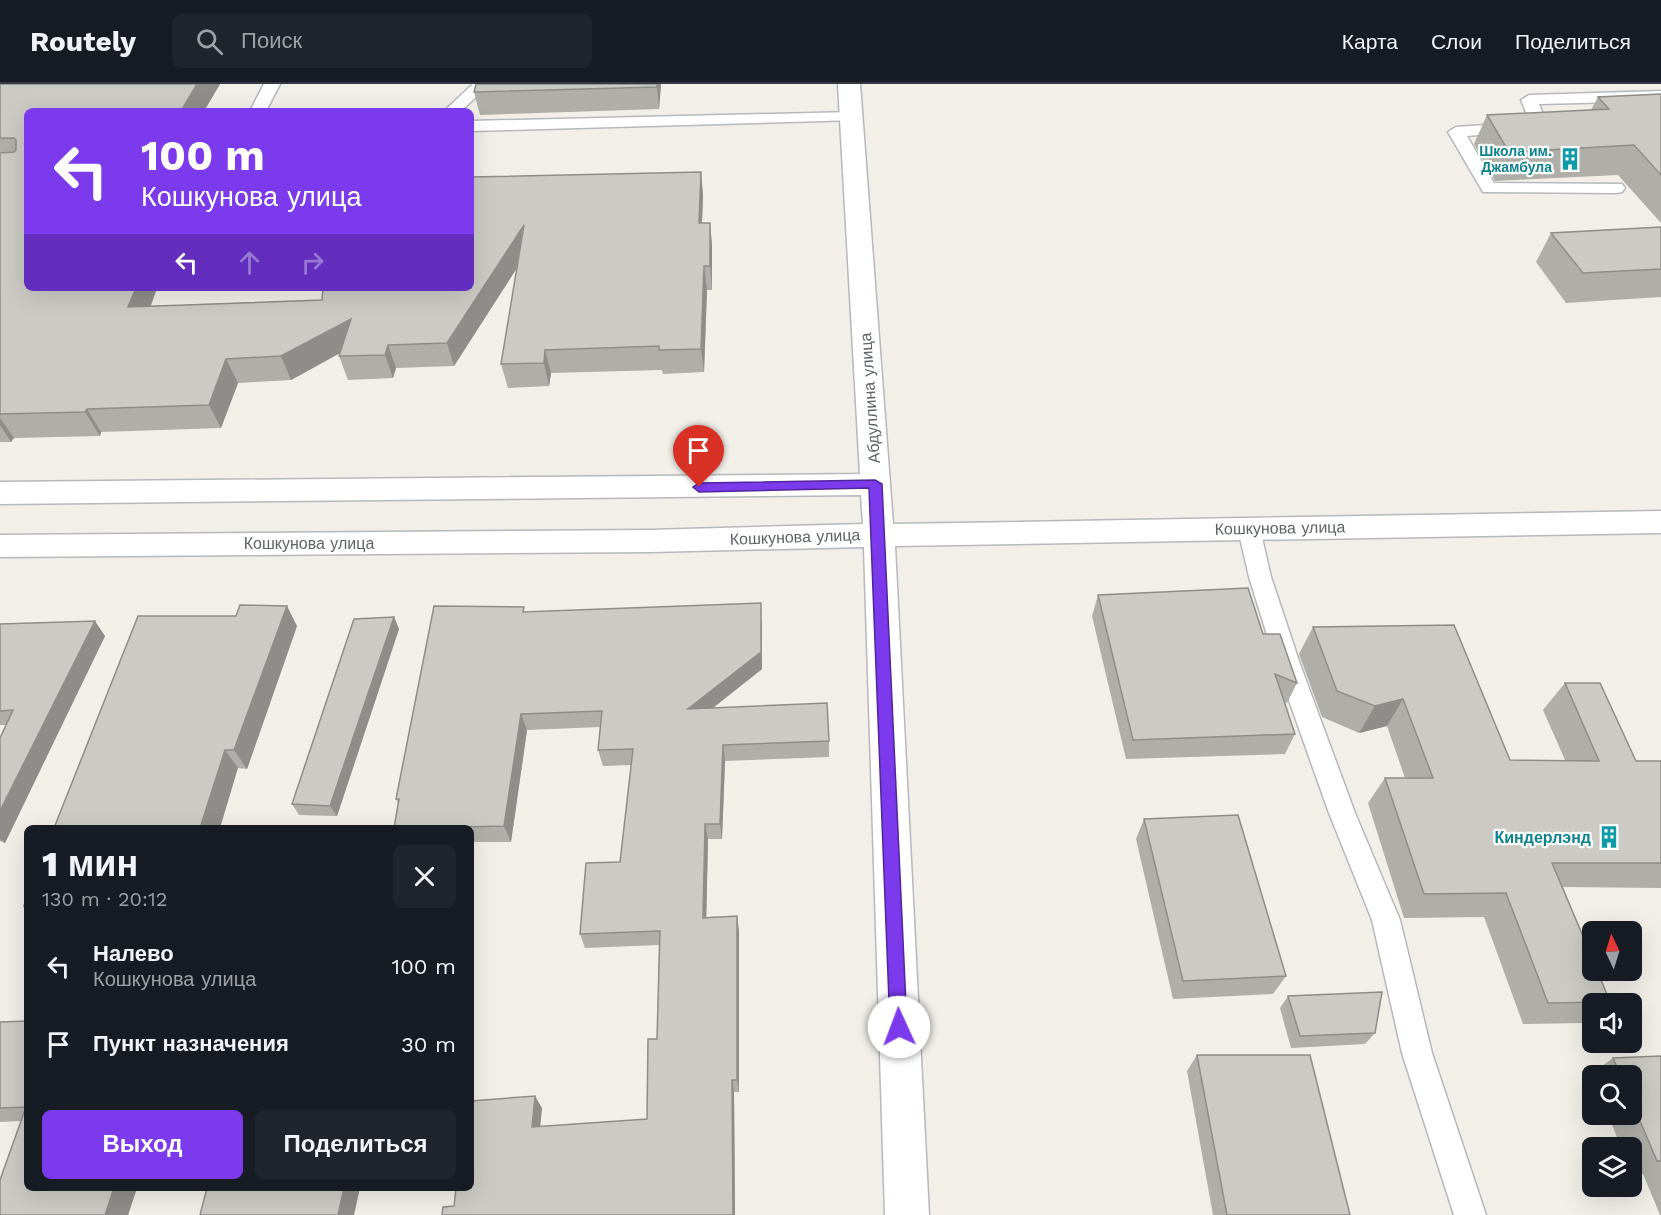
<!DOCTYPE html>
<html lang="ru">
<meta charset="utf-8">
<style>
:root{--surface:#171b24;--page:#20242c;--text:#f1f3f6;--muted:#9ea1a6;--line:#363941;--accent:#7c3aed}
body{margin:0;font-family:"Work Sans",sans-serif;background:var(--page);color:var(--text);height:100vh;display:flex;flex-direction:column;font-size:22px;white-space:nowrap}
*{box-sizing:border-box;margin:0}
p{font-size:20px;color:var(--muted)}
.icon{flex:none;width:33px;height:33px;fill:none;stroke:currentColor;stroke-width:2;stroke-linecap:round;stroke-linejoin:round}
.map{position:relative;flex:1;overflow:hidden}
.details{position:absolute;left:24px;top:741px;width:450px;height:366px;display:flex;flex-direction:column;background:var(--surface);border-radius:9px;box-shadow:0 6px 24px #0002}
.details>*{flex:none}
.guide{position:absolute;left:24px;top:24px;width:450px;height:183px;border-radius:9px;box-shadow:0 6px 24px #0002;background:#7c3aed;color:#fff;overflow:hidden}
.needle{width:39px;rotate:356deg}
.buttons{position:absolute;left:1582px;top:837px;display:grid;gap:12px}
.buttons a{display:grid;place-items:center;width:60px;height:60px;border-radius:9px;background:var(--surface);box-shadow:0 6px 24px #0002;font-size:30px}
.pin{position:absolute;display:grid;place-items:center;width:51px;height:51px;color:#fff;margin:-62px -26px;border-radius:50% 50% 50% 0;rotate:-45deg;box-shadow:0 0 6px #0007}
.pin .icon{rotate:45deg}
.me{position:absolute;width:66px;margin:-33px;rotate:358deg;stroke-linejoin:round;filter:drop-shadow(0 0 4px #0008)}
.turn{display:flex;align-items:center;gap:21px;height:126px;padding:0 18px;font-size:27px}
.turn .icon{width:78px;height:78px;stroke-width:2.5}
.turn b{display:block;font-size:42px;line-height:51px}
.lanes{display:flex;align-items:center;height:57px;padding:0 18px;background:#0003;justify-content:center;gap:30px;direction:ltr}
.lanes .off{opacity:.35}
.round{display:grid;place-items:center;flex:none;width:63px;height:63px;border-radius:9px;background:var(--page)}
.overview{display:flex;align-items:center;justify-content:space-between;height:102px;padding:0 18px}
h1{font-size:36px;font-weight:800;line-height:45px}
.action{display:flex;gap:12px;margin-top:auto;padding:12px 18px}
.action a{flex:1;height:69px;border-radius:9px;background:var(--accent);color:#fff;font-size:24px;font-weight:800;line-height:69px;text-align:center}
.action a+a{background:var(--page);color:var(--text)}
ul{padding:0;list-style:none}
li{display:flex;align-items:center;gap:18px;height:78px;padding:0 18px}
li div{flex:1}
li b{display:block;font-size:22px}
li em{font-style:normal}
header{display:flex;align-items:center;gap:36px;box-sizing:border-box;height:84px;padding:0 30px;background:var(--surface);border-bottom:2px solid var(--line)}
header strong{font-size:28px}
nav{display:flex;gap:33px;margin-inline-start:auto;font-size:21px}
.search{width:420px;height:54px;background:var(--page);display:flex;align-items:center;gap:15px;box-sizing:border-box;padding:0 21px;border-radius:9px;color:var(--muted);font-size:22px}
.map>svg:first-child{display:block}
</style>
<header>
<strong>Routely</strong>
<div class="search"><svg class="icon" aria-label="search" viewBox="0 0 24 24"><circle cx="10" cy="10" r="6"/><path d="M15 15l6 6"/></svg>Поиск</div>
<nav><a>Карта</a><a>Слои</a><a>Поделиться</a></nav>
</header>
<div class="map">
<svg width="1661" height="1131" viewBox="0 0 1661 1131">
<rect width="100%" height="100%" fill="#f1efe8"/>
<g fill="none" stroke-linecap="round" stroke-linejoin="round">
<g stroke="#b5b8bc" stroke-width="3">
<g id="lane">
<path d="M264,0H280L266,27H250Z"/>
<path d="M473,0H490L461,27H444Z"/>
<path d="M1661,7V17L1539,20L1548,42L1546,45L1467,52L1494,99L1622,100L1625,104L1622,108L1616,109L1483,108L1448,48L1456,43L1530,38L1521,16L1529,11Z"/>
<path d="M852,28L860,33L858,36L471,47V37Z"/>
<path d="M1249,437L1257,439L1260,445L1271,493L1300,580L1355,729L1400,836L1432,969L1486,1131H1454L1402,969L1372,836L1329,729L1276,580L1249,493L1238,445L1241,439Z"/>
</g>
</g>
<g stroke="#b5b8bc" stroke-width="3">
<path id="street" d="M838,0H860L893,440L1661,427V449L895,462L929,1131H885L864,463L650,468L0,473V451L650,446L863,440L861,411L0,420V398L860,390Z"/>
</g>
<use href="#lane" fill="#fff" fill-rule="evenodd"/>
<use href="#street" fill="#fff" fill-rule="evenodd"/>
</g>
<g fill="#afaea9">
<path d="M0,0H220L204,27H27V204H157L151,222L322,216L701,88L703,111L702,139H710L712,162V206H707L704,288L663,290L662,286L551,289L549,302L508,304L501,280L517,184L454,282L396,284L393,294L348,296L339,272L340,269L291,296L238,299L221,344L101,348L100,352L14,354L11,358H0Z"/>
<path d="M661,0L659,25L480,31L474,8Z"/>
<path d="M1661,10V139L1618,91L1495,97L1474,60L1487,31L1591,26L1598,13Z"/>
<path d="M1661,143V213L1566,219L1536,178L1551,149Z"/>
<path d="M1098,511L1263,550L1297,599L1287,619L1284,618L1295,650L1285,670L1126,675L1092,532Z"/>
<path d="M526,528L762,536V585L713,624L829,657V673L725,677L722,755H708L706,833L737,832L739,847V1008H734L735,1131H442L454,1122L542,1024L540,1042L647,1035L657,955L659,861L585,864L580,850L620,778L632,681L603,682L598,666L600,643L527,646L511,758H471V744H394L398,719L396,715Z"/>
<path d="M394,533L399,545L337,732L299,731L292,720Z"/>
<path d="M0,540L105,552L5,759L0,757V654L6,641H0Z"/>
<path d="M297,542L247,685L238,684L54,744Z"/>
<path d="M1313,543L1510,676H1565L1543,626L1565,599L1636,677H1661V804L1563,803L1610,918L1608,920H1593V931L1584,939L1523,940L1484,833L1404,834L1368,719L1385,694H1405L1387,642L1359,649L1322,633L1299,570Z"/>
<path d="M1144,735L1286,892L1273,910L1173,915L1136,755Z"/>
<path d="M1288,912L1375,949L1365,960L1291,964L1280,924Z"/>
<path d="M27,937V1104H137L128,1131H0V1096L21,1037L0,1038V938Z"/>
<path d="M1197,971L1350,1131H1213L1187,987Z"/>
<path d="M1661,972V1131H1660L1643,1090L1632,1091V1064H1621L1608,1030H1632V992H1593V994L1591,990L1613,974Z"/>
</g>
<g fill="#8f8d8a">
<path d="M197,0H220L204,27H181Z"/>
<path d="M657,0H661L659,25L657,3Z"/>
<path d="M701,88L703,111L701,162L699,139Z"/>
<path d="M710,139L712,162V206L710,182Z"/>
<path d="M524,141L529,165L454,282L447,259Z"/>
<path d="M704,182L707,206L704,288L701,265Z"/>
<path d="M136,204H157L141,246L128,223Z"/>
<path d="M351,235L360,258L291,296L281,272Z"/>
<path d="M388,261L396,284L393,294L385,271Z"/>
<path d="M545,266L551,289L549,302L544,279Z"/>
<path d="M226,275L238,299L221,344L209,321Z"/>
<path d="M87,325L101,348L100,352L85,328Z"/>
<path d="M0,334L14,354L11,358L0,341Z"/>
<path d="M761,519L762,585L691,641L688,625Z"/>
<path d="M287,522L297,542L247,685L234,666Z"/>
<path d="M394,533L399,545L337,732L330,722Z"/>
<path d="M95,537L105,552L5,759L0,755V727Z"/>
<path d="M1403,615L1387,642L1359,649L1375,622Z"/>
<path d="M521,630L527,646L511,758L504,742Z"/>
<path d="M723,661L725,677L722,755L720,740Z"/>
<path d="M225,666L238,684L220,744H200Z"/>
<path d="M705,740L708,755L706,848L703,834Z"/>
<path d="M737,832L739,847V1008L737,996Z"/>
<path d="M732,996L734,1008L735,1131H733Z"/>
<path d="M535,1012L542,1024L539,1054L532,1043Z"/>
<path d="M114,1104H137L128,1131H105Z"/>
<path d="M344,1104H360L354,1131H338Z"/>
</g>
<g fill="#cccac5" stroke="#8f8d8a" stroke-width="1.5">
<path d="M0,0H197L181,27H27V204H136L128,223L322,216L323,204H471V93L701,88L699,139H710V182H704L701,265L659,266V262L545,266L544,279L501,280L524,141L447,259L388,261L385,271L339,272L351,235L281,272L226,275L209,321L87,325L85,328L0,330V69L14,68L16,66V56L14,54H0Z"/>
<path d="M476,0H657V3L474,8Z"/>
<path d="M1661,10V91L1634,61L1509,68L1487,31L1609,25L1598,13Z"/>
<path d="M1661,143V185L1583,189L1551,149Z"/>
<path d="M1248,504L1263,550H1280L1297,599L1275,590L1295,650L1133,656L1098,511Z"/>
<path d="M761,519V568L688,625L827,619L829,657L723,661L720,740H705L703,834L737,832V996H732L733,1131H442L443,1123L454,1122L456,1104H471V1017L535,1012L532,1043L647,1035L648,955H657L660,847L580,850L586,779L620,778L633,665L598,666L602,627L521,630L504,742L462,743V744H394L399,715H396L434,522L524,523L523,528Z"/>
<path d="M240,521L287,522L234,666H225L200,744H54L138,532H236Z"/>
<path d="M394,533L330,722L292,720L354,535Z"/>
<path d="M95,537L0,727V654L13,626L0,627V540Z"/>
<path d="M1454,541L1510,676L1599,677L1565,599H1600L1636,677H1661V779H1552L1593,876V886H1597L1610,918L1548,919L1506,809L1424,810L1385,694H1433L1403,615L1375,622L1337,607L1313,543Z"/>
<path d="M1238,731L1286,892L1183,897L1144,735Z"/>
<path d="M27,813V822H24Z"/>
<path d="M1382,908L1375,949L1300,952L1288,912Z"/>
<path d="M27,937V1104H114L105,1131H0V1096L26,1023L0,1024V938Z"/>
<path d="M1197,971H1310L1350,1131H1227Z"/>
<path d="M1661,972V1077H1657L1632,1018V992H1621L1613,974Z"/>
<path d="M207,1104H344L338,1131H200Z"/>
</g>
<path fill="#7c3aed" stroke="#51269a" stroke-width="1.5" d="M875,396L882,400L907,943L905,949L899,952L893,949L890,943L869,404L699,408L693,403L699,399Z"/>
<defs>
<g id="building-bare" transform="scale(1.8)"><path d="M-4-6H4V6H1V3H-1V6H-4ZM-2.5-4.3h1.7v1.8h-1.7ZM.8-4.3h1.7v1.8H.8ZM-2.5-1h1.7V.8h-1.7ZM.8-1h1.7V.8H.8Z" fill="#0f9aa8" stroke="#fff" stroke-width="2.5" paint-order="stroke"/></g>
</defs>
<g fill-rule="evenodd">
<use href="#building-bare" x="1570" y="75"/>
<use href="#building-bare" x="1609" y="753"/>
</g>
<g text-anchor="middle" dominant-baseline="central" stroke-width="4.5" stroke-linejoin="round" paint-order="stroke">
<g font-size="14" font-weight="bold" fill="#0d838f" stroke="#fff" text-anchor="end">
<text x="1552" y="67">Школа им.<tspan x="1552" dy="16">Джамбула</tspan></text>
</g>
<g font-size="16" fill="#5f6368" stroke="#fff">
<text transform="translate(870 314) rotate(-94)">Абдуллина улица</text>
<text transform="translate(1280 444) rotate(-1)">Кошкунова улица</text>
<text transform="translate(795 453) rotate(-2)">Кошкунова улица</text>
<text x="309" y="459">Кошкунова улица</text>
</g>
<g font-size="16" font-weight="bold" fill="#0d838f" stroke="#fff" text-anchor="end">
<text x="1591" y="753">Киндерлэнд</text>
</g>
</g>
</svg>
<div class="buttons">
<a><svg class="needle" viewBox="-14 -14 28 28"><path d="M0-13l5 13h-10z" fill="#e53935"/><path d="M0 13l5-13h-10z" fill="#9ea1a6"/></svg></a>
<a><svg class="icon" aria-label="sound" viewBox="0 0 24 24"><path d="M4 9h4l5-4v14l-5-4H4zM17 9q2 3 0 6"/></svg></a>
<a><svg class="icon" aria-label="search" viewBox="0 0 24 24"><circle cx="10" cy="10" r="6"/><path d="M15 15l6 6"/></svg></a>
<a><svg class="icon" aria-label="layers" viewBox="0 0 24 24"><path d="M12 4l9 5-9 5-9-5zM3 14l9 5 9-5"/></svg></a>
</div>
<div class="pin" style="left:699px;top:403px;background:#d93025"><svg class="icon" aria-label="arrive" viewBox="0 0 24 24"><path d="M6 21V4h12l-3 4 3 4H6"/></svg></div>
<svg class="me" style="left:899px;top:943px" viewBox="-20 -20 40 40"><circle r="19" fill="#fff"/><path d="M0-13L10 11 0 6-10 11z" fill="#7c3aed"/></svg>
<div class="guide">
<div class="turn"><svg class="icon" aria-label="left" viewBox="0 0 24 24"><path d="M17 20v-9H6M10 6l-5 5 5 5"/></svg><div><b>100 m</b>Кошкунова улица</div></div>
<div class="lanes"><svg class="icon" aria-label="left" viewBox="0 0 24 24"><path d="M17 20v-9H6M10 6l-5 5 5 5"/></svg><svg class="icon off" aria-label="ahead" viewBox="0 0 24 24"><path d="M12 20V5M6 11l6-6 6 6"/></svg><svg class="icon off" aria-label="right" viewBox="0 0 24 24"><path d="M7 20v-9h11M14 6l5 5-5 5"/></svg></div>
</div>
<section class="details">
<div class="overview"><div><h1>1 мин</h1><p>130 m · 20:12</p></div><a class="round"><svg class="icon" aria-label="close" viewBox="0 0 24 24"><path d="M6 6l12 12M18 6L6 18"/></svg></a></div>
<ul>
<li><svg class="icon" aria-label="left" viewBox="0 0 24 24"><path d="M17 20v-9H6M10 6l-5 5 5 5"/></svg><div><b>Налево</b><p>Кошкунова улица</p></div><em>100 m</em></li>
<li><svg class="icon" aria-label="arrive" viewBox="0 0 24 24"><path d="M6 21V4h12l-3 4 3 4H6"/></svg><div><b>Пункт назначения</b></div><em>30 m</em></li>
</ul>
<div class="action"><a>Выход</a><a>Поделиться</a></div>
</section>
</div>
